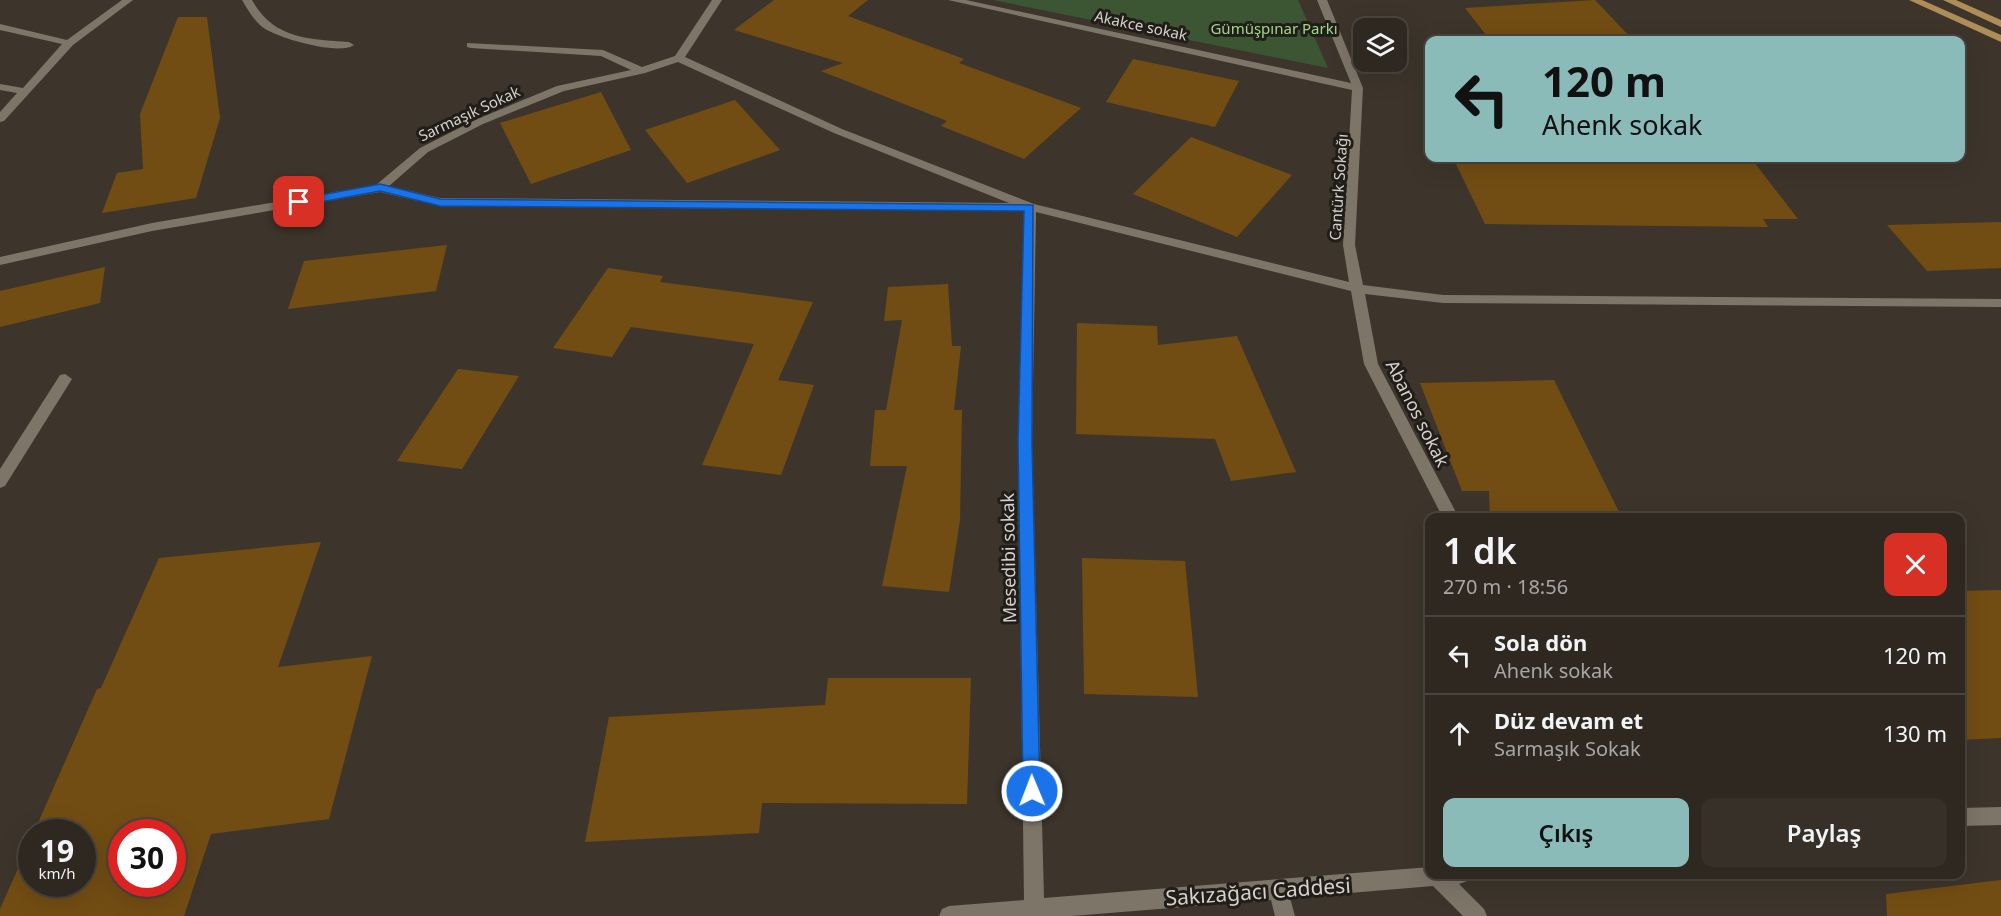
<!DOCTYPE html>
<html lang="tr">
<meta charset="utf-8">
<style>
:root{--surface:#2e2820;--page:#363029;--text:#f1f3f6;--muted:#a7a6a5;--line:#49443e;--accent:#8bbbb9}
body{margin:0;font-family:"Noto Sans",sans-serif;background:var(--page);color:var(--text);height:100vh;display:flex;flex-direction:column;font-size:22px;white-space:nowrap}
*{box-sizing:border-box;margin:0}
p{font-size:20px;color:var(--muted)}
.icon{flex:none;width:33px;height:33px;fill:none;stroke:currentColor;stroke-width:2;stroke-linecap:round;stroke-linejoin:round}
.map{position:relative;flex:1;overflow:hidden}
.drawer{position:absolute;left:1425px;top:513px;width:540px;height:366px;display:flex;flex-direction:column;background:var(--surface);border-radius:12px;box-shadow:0 6px 24px #0002,0 0 0 2px var(--line)}
.drawer>*{flex:none}
.top-card{position:absolute;left:1425px;top:36px;width:540px;height:126px;border-radius:12px;box-shadow:0 6px 24px #0002,0 0 0 2px var(--line);background:#8bbbb9;color:#111;overflow:hidden}
.controls{position:absolute;left:1353px;top:18px;display:grid;gap:12px}
.controls a{display:grid;place-items:center;width:54px;height:54px;border-radius:12px;background:var(--surface);box-shadow:0 6px 24px #0002,0 0 0 2px var(--line);font-size:30px}
.speed{position:absolute;left:18px;top:819px;display:flex;gap:12px;font-size:30px;font-weight:700;text-align:center}
.speed>*{display:grid;place-content:center;width:78px;height:78px;border-radius:50%;background:var(--surface);box-shadow:0 6px 24px #0002,0 0 0 2px var(--line);line-height:1}
.speed small{font-size:15px;font-weight:400}
.speed .limit{border:9px solid #d22;background:#fff;color:#111}
.pin{position:absolute;display:grid;place-items:center;width:51px;height:51px;color:#fff;margin:-26px;border-radius:12px;box-shadow:0 3px 9px #0006}
.me{position:absolute;width:66px;margin:-33px;rotate:359deg;stroke-linejoin:round;filter:drop-shadow(0 0 4px #0008)}
.turn{display:flex;align-items:center;gap:21px;height:126px;padding:0 18px;font-size:27px}
.turn .icon{width:78px;height:78px;stroke-width:2.5}
.turn b{display:block;font-size:42px;line-height:51px}
.round{display:grid;place-items:center;flex:none;width:63px;height:63px;border-radius:12px;background:var(--page)}
.summary{display:flex;align-items:center;justify-content:space-between;height:102px;padding:0 18px}
h1{font-size:36px;font-weight:600;line-height:45px}
.primary-button{display:flex;gap:12px;margin-top:auto;padding:12px 18px}
.primary-button a{flex:1;height:69px;border-radius:12px;background:var(--accent);color:#111;font-size:24px;font-weight:600;line-height:69px;text-align:center}
.primary-button a+a{background:var(--page);color:var(--text)}
ul{padding:0;list-style:none}
li{display:flex;align-items:center;gap:18px;height:78px;padding:0 18px;border-top:2px solid var(--line)}
li div{flex:1}
li b{display:block;font-size:22px}
li em{font-style:normal}
.map>svg:first-child{display:block}
</style>
<div class="map">
<svg width="2001" height="916" viewBox="0 0 2001 916">
<rect width="100%" height="100%" fill="#3d352b"/>
<path fill="#3c5633" d="M993,0H1298L1328,68Z"/>
<g fill="#724d13" fill-rule="evenodd">
<path d="M774,0H868L848,16L964,59L959,63L1081,108L1024,159L941,126L947,121L821,71L843,63L734,30Z"/>
<path d="M1595,0L1633,40H1490L1465,8Z"/>
<path d="M178,17H207L220,118L196,198L102,213L117,173L143,169L140,114Z"/>
<path d="M1133,59L1239,81L1215,127L1106,102Z"/>
<path d="M601,92L631,150L531,184L500,123Z"/>
<path d="M735,100L780,150L687,183L645,130Z"/>
<path d="M1191,137L1292,175L1237,237L1133,194Z"/>
<path d="M1453,158H1751L1798,219H1763L1768,227L1485,224Z"/>
<path d="M2001,222V268L1927,271L1887,225Z"/>
<path d="M447,245L436,291L288,309L304,261Z"/>
<path d="M105,267L100,303L0,327V291Z"/>
<path d="M608,268L663,276L660,282L813,302L778,380L814,385L781,475L702,465L754,344L631,327L612,357L553,348Z"/>
<path d="M948,284L952,346H961L954,410H962L960,520L949,592L882,586L907,466H870L875,410H886L902,320L884,321L888,287Z"/>
<path d="M1077,323L1157,326L1158,345L1237,336L1296,472L1231,481L1215,439L1076,434Z"/>
<path d="M458,369L519,376L462,469L397,461Z"/>
<path d="M1554,380L1622,518H1490L1489,491H1462L1420,383Z"/>
<path d="M321,542L278,667L372,656L329,819L211,834L184,916H0V909L32,837V884H82V832H34L97,689L101,688L159,558ZM122,832H172V884H122Z"/>
<path d="M1082,558L1185,561L1198,697L1084,694Z"/>
<path d="M2001,590V738L1960,740V591Z"/>
<path d="M828,678H971L967,804L762,803L759,833L585,842L609,717L825,705Z"/>
<path d="M2001,880V916H1887L1886,894Z"/>
</g>
<g fill="none" stroke-linecap="round" stroke-linejoin="round">
<path stroke="#777067" stroke-width="4.5" stroke-dasharray="5 4" stroke-linecap="butt" d="M1430,769L1425,774L1430,788"/>
<g fill="#7e7569" fill-rule="evenodd">
<path d="M122,0H133L73,45L4,121L0,122V112L17,93L0,90V84L23,88L62,44L0,30V24L67,40Z"/>
<path d="M242,0H252C274,39 308,39 349,42L354,45C340,56 275,38 261,26C253,19 248,10 242,0Z"/>
<path d="M712,0H722L685,57L842,129L1034,204L1349,282L1343,245L1352,90L948,0H966L1351,83L1317,0H1327L1363,88L1355,245L1363,285L1443,295L2001,299V307L1443,303L1365,294L1378,364L1459,518H1443L1364,364L1351,291L1036,212L1032,442L1044,898L1430,867V874H1470L1467,881L1459,884L1484,909L1487,916H1463L1433,886L1290,898L1295,916H1275L1271,900L1072,916H939L942,909L949,906L1024,900L1018,442L1024,211L440,206L380,192L152,231L0,265V257L152,223L376,185L420,148L475,120L557,86L631,70L601,56L471,48L467,47V43L603,50L642,67L675,56ZM678,62L834,133L1009,203L440,198L389,186L428,152L483,124L564,91L645,73Z"/>
<path d="M65,374L72,379L5,486L0,488V469L60,375Z"/>
<path d="M2001,807V825L1960,826V808Z"/>
</g>
<g fill="#af8d58" fill-rule="evenodd">
<path d="M1909,0H1922L2001,35V42Z"/>
<path d="M1943,0H1956L2001,20V27Z"/>
</g>
</g>
<path fill="#1a73e8" stroke="#114b97" stroke-width="1.5" d="M380,184L440,199L1033,205L1032,442L1040,791L1038,797L1032,799L1026,797L1023,791L1018,442L1024,211L440,206L380,191L299,206L293,202L299,199Z"/>
<g text-anchor="middle" dominant-baseline="central" stroke-width="6" stroke-linejoin="round" paint-order="stroke">
<g font-size="15" fill="#d6d1ca" stroke="#211d19">
<text transform="translate(1141 25) rotate(12)">Akakce sokak</text>
<text transform="translate(469 113) rotate(-25)">Sarmaşık Sokak</text>
<text transform="translate(1338 187) rotate(-86)">Cantürk Sokağı</text>
</g>
<g font-size="15" fill="#9fd78c" stroke="#211d19">
<text x="1274" y="28">Gümüşpınar Parkı</text>
</g>
<g font-size="18" fill="#d6d1ca" stroke="#211d19">
<text transform="translate(1418 413) rotate(63)">Abanos sokak</text>
<text transform="translate(1008 558) rotate(-91)">Mesedibi sokak</text>
</g>
<g font-size="21" fill="#d6d1ca" stroke="#211d19">
<text transform="translate(1258 891) rotate(-4)">Sakızağacı Caddesi</text>
</g>
</g>
</svg>
<div class="controls">
<a><svg class="icon" aria-label="layers" viewBox="0 0 24 24"><path d="M12 4l9 5-9 5-9-5zM3 14l9 5 9-5"/></svg></a>
</div>
<div class="speed"><div>19<small>km/h</small></div><div class="limit">30</div></div>
<div class="pin" style="left:299px;top:202px;background:#d93025"><svg class="icon" aria-label="arrive" viewBox="0 0 24 24"><path d="M6 21V4h12l-3 4 3 4H6"/></svg></div>
<svg class="me" style="left:1032px;top:791px" viewBox="-20 -20 40 40"><circle r="17" fill="#1a73e8" stroke="#fff" stroke-width="3"/><path d="M0-11L8 9 0 5-8 9z" fill="#fff"/></svg>
<div class="top-card">
<div class="turn"><svg class="icon" aria-label="left" viewBox="0 0 24 24"><path d="M17 20v-9H6M10 6l-5 5 5 5"/></svg><div><b>120 m</b>Ahenk sokak</div></div>
</div>
<section class="drawer">
<div class="summary"><div><h1>1 dk</h1><p>270 m · 18:56</p></div><a class="round" style="background:#d93025;color:#fff"><svg class="icon" aria-label="close" viewBox="0 0 24 24"><path d="M6 6l12 12M18 6L6 18"/></svg></a></div>
<ul>
<li><svg class="icon" aria-label="left" viewBox="0 0 24 24"><path d="M17 20v-9H6M10 6l-5 5 5 5"/></svg><div><b>Sola dön</b><p>Ahenk sokak</p></div><em>120 m</em></li>
<li><svg class="icon" aria-label="ahead" viewBox="0 0 24 24"><path d="M12 20V5M6 11l6-6 6 6"/></svg><div><b>Düz devam et</b><p>Sarmaşık Sokak</p></div><em>130 m</em></li>
</ul>
<div class="primary-button"><a>Çıkış</a><a>Paylaş</a></div>
</section>
</div>
